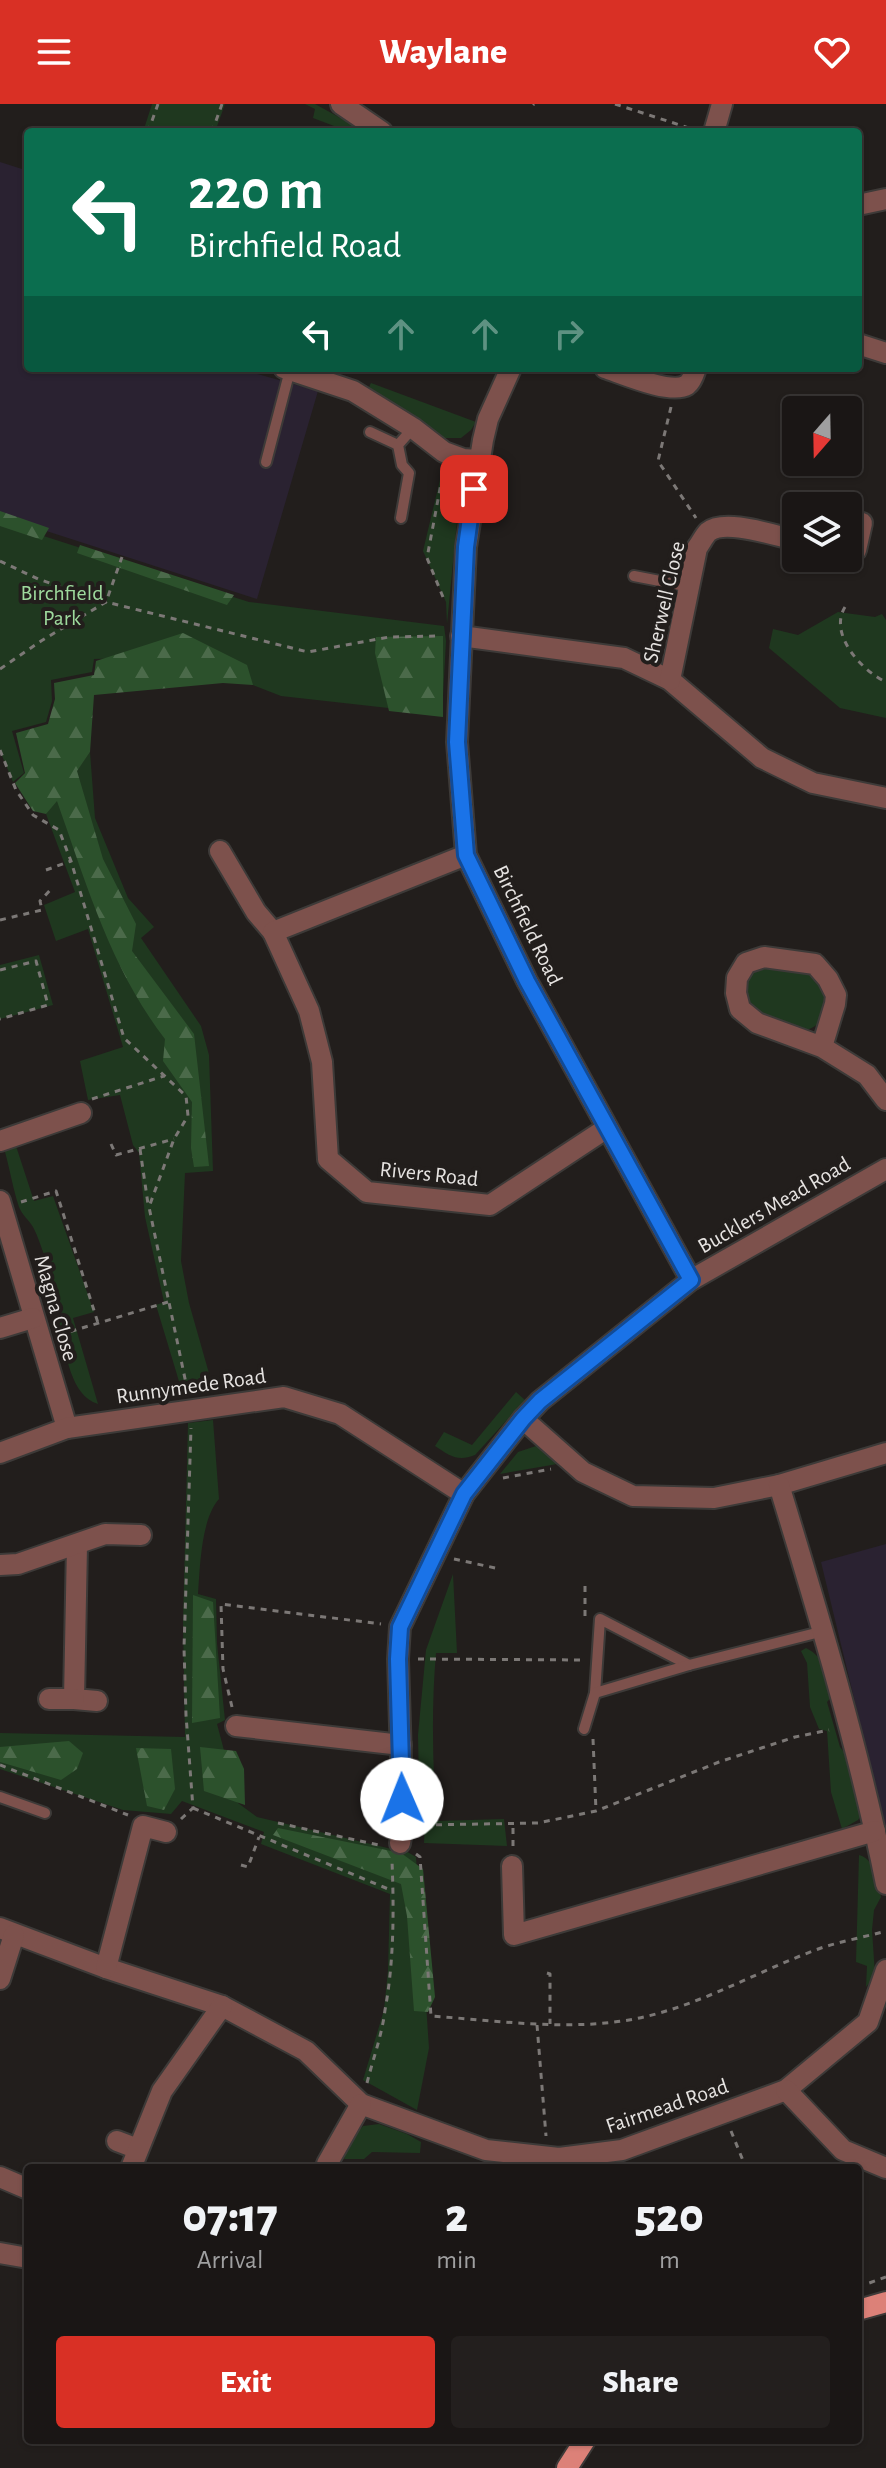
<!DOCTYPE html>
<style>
:root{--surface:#1a1615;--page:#231f1e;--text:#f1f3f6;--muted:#9f9fa0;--line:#383534;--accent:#d93025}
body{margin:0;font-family:"Alegreya Sans",sans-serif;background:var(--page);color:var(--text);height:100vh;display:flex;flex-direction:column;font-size:30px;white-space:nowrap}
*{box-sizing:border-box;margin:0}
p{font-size:26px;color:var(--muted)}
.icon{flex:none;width:44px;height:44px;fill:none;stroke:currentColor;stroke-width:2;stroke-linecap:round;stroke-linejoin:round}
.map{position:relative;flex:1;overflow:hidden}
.panel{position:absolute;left:24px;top:2060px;width:838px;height:280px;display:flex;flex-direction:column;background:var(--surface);border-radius:8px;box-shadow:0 2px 6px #0004,0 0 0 2px var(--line)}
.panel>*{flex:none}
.hud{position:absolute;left:24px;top:24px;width:838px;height:244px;border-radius:8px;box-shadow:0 2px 6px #0004,0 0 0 2px var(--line);background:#0b6e4f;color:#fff;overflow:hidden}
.needle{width:52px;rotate:200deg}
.controls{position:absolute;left:782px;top:292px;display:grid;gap:16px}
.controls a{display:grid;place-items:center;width:80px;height:80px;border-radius:8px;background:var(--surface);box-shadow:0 2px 6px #0004,0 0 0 2px var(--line);font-size:40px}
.pin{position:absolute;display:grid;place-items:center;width:68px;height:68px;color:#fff;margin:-34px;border-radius:16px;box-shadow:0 4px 12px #0006}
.me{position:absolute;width:88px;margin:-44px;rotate:359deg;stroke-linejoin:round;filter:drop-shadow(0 0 6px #0008)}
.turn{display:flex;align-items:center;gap:28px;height:168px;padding:0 32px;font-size:36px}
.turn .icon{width:104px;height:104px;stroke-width:2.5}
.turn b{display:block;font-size:56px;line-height:68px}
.lanes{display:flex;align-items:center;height:76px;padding:0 32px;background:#0003;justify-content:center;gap:40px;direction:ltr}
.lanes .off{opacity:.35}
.eta{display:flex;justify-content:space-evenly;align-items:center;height:136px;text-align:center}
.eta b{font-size:48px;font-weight:800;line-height:56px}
.action{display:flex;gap:16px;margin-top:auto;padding:16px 32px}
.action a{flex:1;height:92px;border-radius:8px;background:var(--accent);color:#fff;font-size:32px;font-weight:800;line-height:92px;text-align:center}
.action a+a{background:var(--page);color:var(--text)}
header{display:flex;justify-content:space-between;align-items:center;height:104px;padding:0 32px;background:var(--accent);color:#fff;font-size:36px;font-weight:800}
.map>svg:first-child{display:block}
</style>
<header><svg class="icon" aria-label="menu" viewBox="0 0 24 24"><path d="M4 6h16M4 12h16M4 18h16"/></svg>Waylane<svg class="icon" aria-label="heart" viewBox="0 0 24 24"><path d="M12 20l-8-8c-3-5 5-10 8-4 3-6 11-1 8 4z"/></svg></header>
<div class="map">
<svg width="886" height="2364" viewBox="0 0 886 2364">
<defs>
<pattern id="forest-firs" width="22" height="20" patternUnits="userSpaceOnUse" patternTransform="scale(2)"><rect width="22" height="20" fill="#2c512c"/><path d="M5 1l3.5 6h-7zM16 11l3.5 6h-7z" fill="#4b6a4a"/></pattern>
</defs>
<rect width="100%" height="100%" fill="#221e1c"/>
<g fill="#2a2231">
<path d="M0,58L22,65H28V264H236L318,287L257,495L0,412Z"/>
<path d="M886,1440V1726L821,1458Z"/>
</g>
<g fill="#1f381f">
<path d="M152,0H225L215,28H143Z"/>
<path d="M305,0H315L366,28H341L342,25L313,14L315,5Z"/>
<path d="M371,279L476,318L471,326L461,334H443L369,283Z"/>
<path d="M444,359L451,364L460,386L447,520L446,498L423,447Z"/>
<path d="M0,418L249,498L444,522L446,537L442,610L281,592L225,570L130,554L94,555L92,568L51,576L52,597L46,618L12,627L24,669L13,678L0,647Z"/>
<path d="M838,508L875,513L882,510L886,516V614L840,604L769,544L773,525L798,531Z"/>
<path d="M90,648L95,714L128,794L154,823L141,834L201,922L209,951L213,1067L185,1069L181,1157L189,1199L212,1280L181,1284L156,1201L164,1198L145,1113L139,1049L133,1041L120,991L88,996L80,957L123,943L88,825L56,837L44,801L75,788L46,710Z"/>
<path d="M39,851L53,901L0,915V861Z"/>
<path d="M759,863C786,863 804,862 826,879C830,904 830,918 804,927L747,904L743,875Z"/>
<path d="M16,1042L34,1097L53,1092L94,1208L73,1214L98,1300C70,1291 67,1250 59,1225C64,1210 42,1139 33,1123C29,1116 22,1111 19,1103C13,1085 10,1066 5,1048L7,1044Z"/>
<path d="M516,1288L525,1296L475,1351C458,1358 450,1352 435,1342L444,1328L472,1341Z"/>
<path d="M213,1316L219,1395C201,1415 200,1463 198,1490L216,1495L217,1539L225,1616L217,1620L238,1699L257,1713L396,1746L399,1743L416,1753L429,1944L417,2006L363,1976L384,1906L388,1866L390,1790L261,1740L264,1728L182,1697L171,1710L123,1706L0,1665V1629L185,1633L183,1518L188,1319Z"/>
<path d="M536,1342L547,1346L563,1359L500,1370L518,1348Z"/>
<path d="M453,1470L457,1549H436C431,1606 433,1660 436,1717L504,1715L507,1742L424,1739L426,1691L419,1679L418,1631L426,1546Z"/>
<path d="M806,1544C826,1554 828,1572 833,1591L827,1598L840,1643L852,1658L866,1704L858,1716L842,1725L831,1688L827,1627L819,1625L810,1603L807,1559L801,1547Z"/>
<path d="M859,1751C876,1756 877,1777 881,1793L874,1806L872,1826L875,1871L866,1883L867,1862L856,1858Z"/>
<path d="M379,2020L407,2030L421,2038L420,2049L372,2048L364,2055H344L350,2038L363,2022Z"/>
</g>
<g fill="url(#forest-firs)">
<path d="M0,407L49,424L42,436L0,422Z"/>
<path d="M80,441L234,491L227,501L77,449Z"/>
<path d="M183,529L247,561L253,581L223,579L94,591L90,648L77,667L103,755L136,820L132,847L194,930L209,1062L194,1063L191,1044L192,998L163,957L165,935C111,865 86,779 57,697L46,710L33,707L15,679L25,669L16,629L48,620L55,595L54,579L94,571L96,557Z"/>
<path d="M443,532V613L389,607L375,549L376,533Z"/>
<path d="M193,1491L213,1498L220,1614L192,1619Z"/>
<path d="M69,1637L83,1649L77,1665L61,1676L0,1658V1643Z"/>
<path d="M200,1643L236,1647L244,1665L245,1701L204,1687Z"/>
<path d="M136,1644L171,1645L175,1685L164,1706L147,1702Z"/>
<path d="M278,1724L401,1749L423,1765L435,1893L428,1908L414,1907L407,1812L401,1780L273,1731Z"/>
</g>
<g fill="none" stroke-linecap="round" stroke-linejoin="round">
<g stroke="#3d3a38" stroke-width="14">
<g id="service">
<path d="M370,328L398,341"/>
<path d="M266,358L290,266"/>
<path d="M401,414L409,369L402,361L398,341L413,324"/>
<path d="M634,472L691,483"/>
<path d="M595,1589L600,1515L689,1561"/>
<path d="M584,1625L595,1589L689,1561L824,1527"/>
<path d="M0,1693L45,1709"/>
</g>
</g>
<g stroke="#3d3a38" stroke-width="24">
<g id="minor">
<path d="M341,0L382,28"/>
<path d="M714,28L722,0"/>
<path d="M858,101L886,95"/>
<path d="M858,240L886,249"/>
<path d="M284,264L353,287L413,324L444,348L463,355L478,356"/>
<path d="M511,264L488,315L483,336L466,443L457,638L466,751L527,877L691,1176"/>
<path d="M605,264C623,270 671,291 687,281C692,277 694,270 696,264"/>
<path d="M848,445L856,446L862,419"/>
<path d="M461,532L624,554L670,576L762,654L813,679L886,694"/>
<path d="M670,576L697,444C701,439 704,432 708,428C725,414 775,432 796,436"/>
<path d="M220,747L256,808L273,828"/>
<path d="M466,751L273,828L309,907L322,958L328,1055L367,1088L490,1101L607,1024"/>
<path d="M822,943L835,900L836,891L828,875L815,860L764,853L746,859L737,874L736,889L740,905L757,919L822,943L867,971L886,996"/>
<path d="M0,1037L81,1009"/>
<path d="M0,1097L67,1324"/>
<path d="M0,1224L33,1214"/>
<path d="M523,1315L583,1368L633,1392L714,1394L779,1381L886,1349"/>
<path d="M0,1349L67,1324L284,1293L340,1310L464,1390"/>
<path d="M779,1381C819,1512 859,1645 886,1780"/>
<path d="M77,1441L74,1595L97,1597"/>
<path d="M0,1461L18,1460L105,1430L141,1431"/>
<path d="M49,1595H74"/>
<path d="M236,1622L401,1641"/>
<path d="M400,1739L403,1722L398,1555L400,1523L464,1390L523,1315L540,1297L691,1176L886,1065"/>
<path d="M512,1762L514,1831L875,1727"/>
<path d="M0,1824L106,1864L222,1902L306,1947L361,2000L486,2046L559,2054L622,2046L786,1986L868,1918L886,1866"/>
<path d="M106,1864L143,1722L166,1728"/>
<path d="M0,1875L14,1831"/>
<path d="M786,1986L843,2046L886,2064"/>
<path d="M117,2037L138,2045"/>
<path d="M131,2064L162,1987L222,1902"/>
<path d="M327,2064V2060L361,2000"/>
<path d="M0,2149L28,2154"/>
</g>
</g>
<g stroke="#3d3a38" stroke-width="24">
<path id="tertiary" d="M0,2073L28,2085"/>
</g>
<g stroke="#3d3a38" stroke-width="24">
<g id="primary">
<path d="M858,2206L886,2198"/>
<path d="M567,2364L585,2336"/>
</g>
</g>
<g stroke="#7c7876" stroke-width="3" stroke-dasharray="6 6" stroke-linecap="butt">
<path d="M615,0L695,26"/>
<path d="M533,1L534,0"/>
<path d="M148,28L158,0"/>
<path d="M212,28L222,0"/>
<path d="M671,303L658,357L696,414"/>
<path d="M0,457L38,475L106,498L122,453"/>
<path d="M443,493L427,454L443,369"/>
<path d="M845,503C828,530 862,567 886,578"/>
<path d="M0,565L41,537L106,498L308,548L389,533L441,532"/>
<path d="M0,646L16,686L33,711L59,726L71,757L124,934L186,992L188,1012L174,1035L149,1103L188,1289"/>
<path d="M46,766L71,757"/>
<path d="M0,816L42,806L40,797L53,783"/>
<path d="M0,866L36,857L48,901L0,915"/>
<path d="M92,995L164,972"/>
<path d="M111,1040L116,1051L174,1035"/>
<path d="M140,1045L148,1100"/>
<path d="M21,1098L56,1087L98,1219"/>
<path d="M59,1231L168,1198"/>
<path d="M503,1374L551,1365"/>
<path d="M454,1455L500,1465"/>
<path d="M585,1512V1482"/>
<path d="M418,1555L583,1556"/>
<path d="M232,1603L223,1565L221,1500L381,1520"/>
<path d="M593,1635L596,1707"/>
<path d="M0,1661L128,1711"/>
<path d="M193,1704L393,1787"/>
<path d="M181,1715L193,1704L186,1611L184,1544L191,1324"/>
<path d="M278,1719L383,1742"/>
<path d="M424,1721L538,1719L596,1707L719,1658L795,1633L829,1626"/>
<path d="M513,1742V1722"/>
<path d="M416,1750L420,1753L431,1912C505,1917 583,1930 656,1910C714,1894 765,1864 821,1844C842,1837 865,1833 886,1827"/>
<path d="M241,1761L248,1763L259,1733"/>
<path d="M547,1869L550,1870V1920"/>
<path d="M537,1921L546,2032"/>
<path d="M367,1979C373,1955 382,1931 385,1906C394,1858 394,1806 392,1757"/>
<path d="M731,2027L746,2064"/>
<path d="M858,2183L886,2173"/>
</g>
<use href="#service" stroke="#7d514c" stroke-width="10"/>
<use href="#minor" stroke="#7d514c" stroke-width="20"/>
<use href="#tertiary" stroke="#7d514c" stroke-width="20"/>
<use href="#primary" stroke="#dc8178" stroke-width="20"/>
</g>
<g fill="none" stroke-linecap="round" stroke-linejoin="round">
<g stroke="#114b97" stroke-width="20">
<path id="route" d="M402,1695L398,1555L400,1523L464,1390L523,1315L540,1297L691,1176L527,877L466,751L457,638L466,443L474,385"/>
</g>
<use href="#route" stroke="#1a73e8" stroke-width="14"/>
</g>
<g text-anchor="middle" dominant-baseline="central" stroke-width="8" stroke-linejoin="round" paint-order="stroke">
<g font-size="22" fill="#9eda9d" stroke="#221e1c">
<text x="62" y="489">Birchfield<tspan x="62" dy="25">Park</tspan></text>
</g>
<g font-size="22" fill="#e6e3e1" stroke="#221e1c">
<text transform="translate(664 498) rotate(-77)">Sherwell Close</text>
<text transform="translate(528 821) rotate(64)">Birchfield Road</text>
<text transform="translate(429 1070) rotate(6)">Rivers Road</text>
<text transform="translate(774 1101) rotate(-30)">Bucklers Mead Road</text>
<text transform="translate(56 1204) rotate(74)">Magna Close</text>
<text transform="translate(191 1282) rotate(-8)">Runnymede Road</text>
<text transform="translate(667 2002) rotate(-19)">Fairmead Road</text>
</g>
</g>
</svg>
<div class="controls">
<a><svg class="needle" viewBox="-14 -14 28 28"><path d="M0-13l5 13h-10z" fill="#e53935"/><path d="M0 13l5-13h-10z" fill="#9f9fa0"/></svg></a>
<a><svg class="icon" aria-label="layers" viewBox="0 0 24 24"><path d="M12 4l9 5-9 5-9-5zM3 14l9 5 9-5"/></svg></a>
</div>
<div class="pin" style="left:474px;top:385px;background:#d93025"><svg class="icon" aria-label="arrive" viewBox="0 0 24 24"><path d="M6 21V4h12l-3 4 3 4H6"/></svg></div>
<svg class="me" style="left:402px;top:1695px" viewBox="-20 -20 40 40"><circle r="19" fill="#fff"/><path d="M0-13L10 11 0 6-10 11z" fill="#1a73e8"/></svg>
<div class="hud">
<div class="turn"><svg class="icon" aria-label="left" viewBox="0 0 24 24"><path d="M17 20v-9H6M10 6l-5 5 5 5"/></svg><div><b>220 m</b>Birchfield Road</div></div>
<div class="lanes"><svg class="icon" aria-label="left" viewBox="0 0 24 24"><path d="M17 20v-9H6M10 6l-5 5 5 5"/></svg><svg class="icon off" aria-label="ahead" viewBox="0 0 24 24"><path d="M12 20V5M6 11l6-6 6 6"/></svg><svg class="icon off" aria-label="ahead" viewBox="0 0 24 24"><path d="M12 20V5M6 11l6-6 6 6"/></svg><svg class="icon off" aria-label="right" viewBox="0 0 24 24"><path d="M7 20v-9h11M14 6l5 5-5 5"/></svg></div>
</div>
<section class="panel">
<div class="eta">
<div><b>07:17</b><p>Arrival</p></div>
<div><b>2</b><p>min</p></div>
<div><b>520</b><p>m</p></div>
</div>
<div class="action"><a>Exit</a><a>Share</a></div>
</section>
</div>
